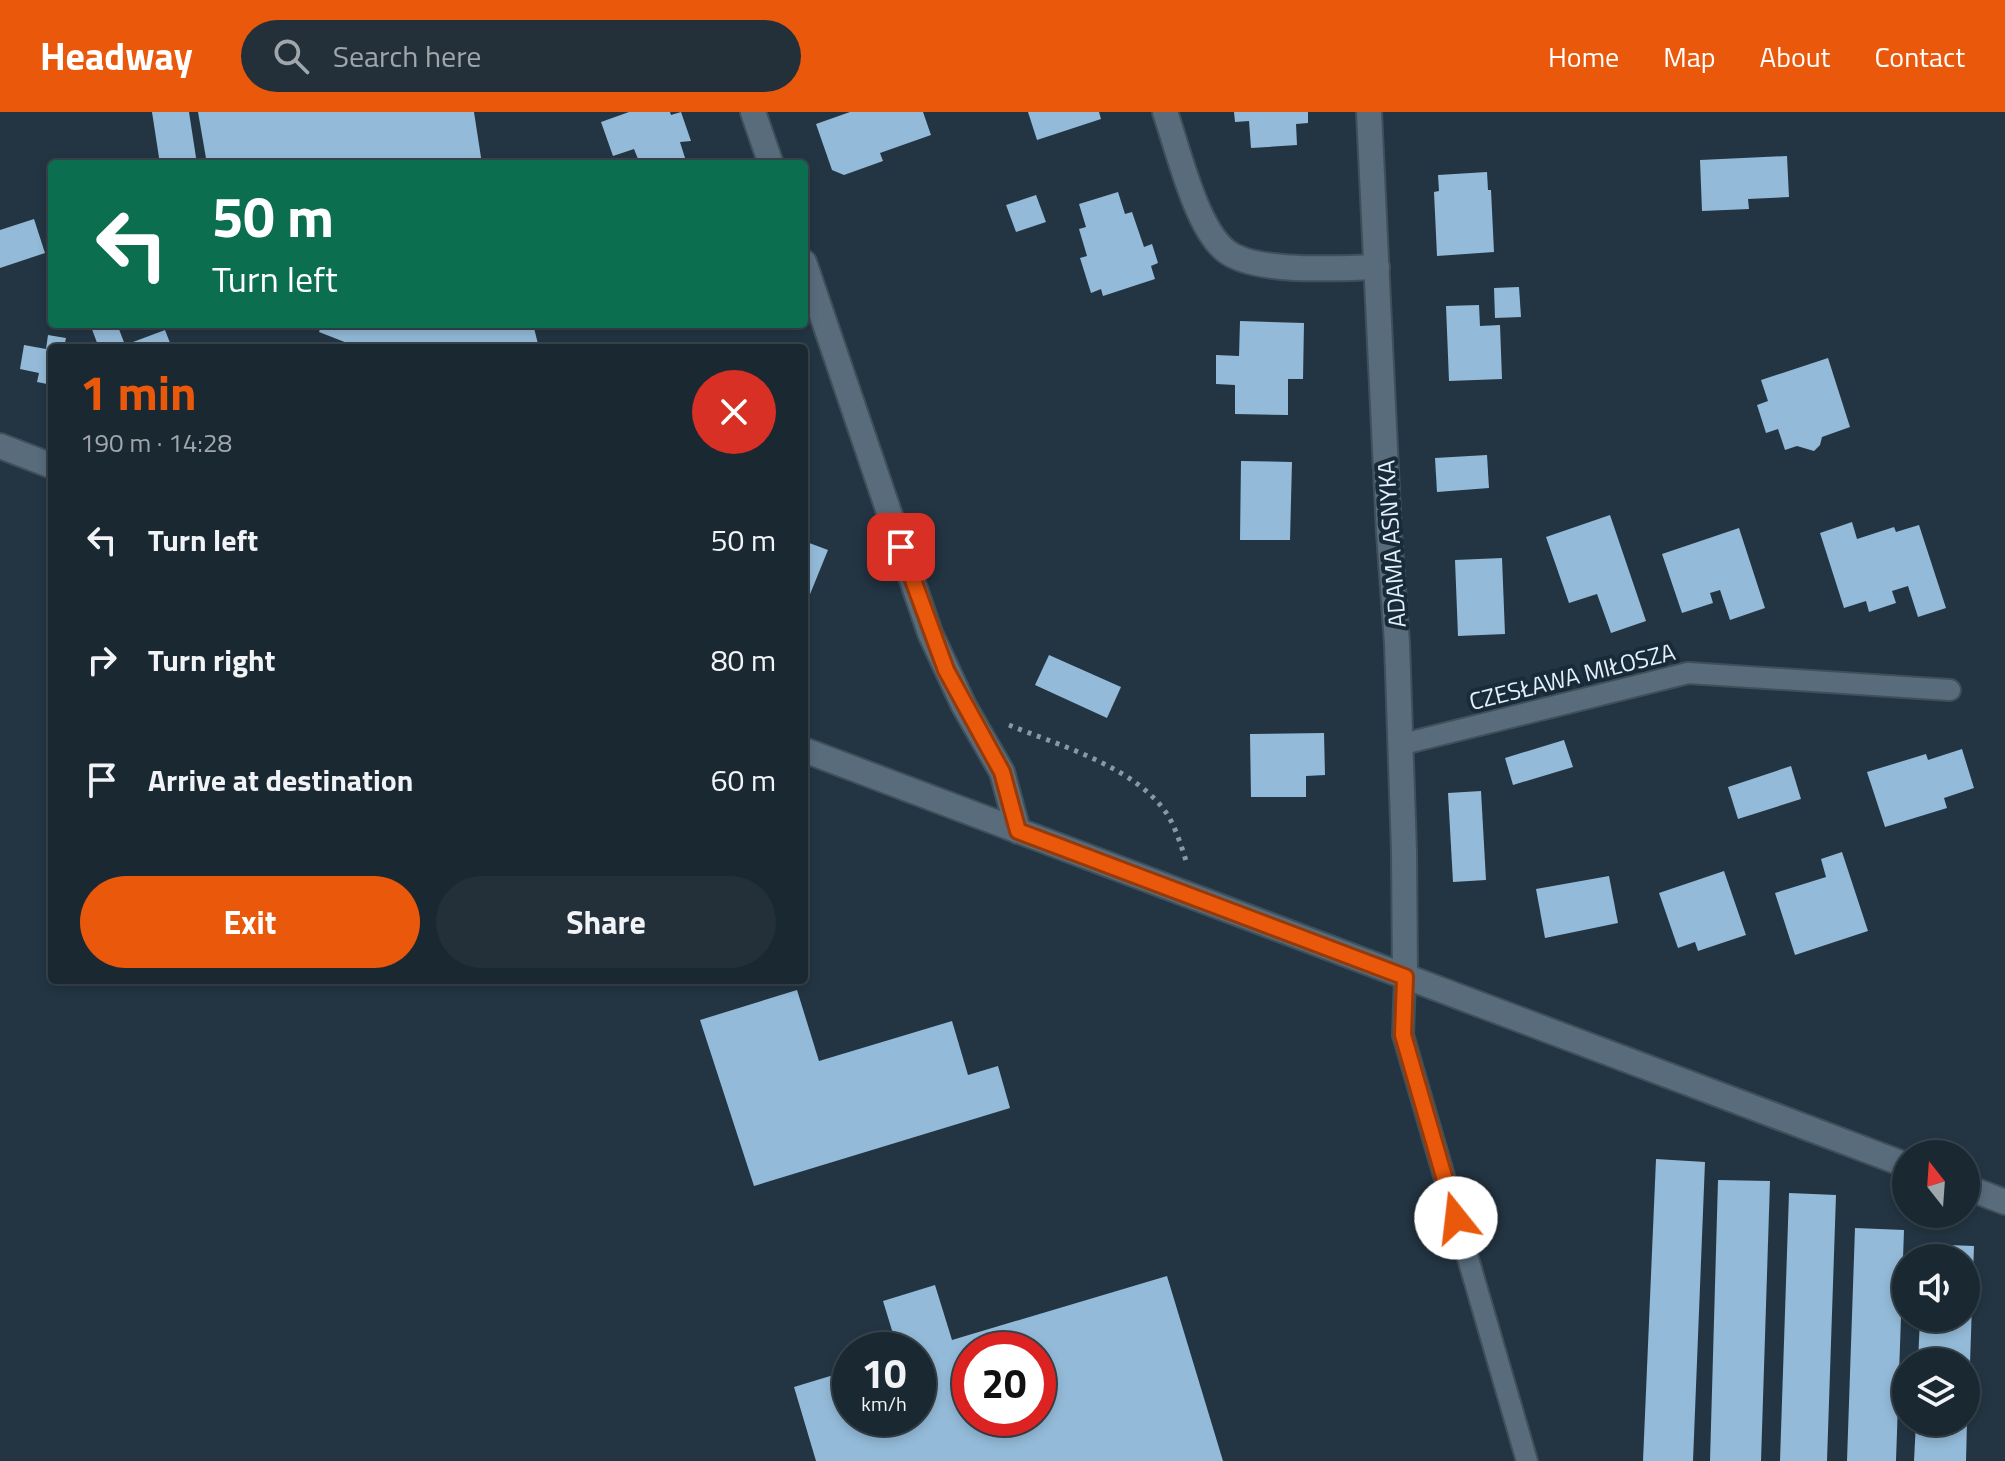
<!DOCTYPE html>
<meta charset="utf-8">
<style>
:root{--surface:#1a2832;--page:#23303a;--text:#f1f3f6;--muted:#9fa6ac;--line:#38444d;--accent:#ea580c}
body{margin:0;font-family:"Titillium Web",sans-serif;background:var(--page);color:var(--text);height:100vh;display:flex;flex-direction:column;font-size:30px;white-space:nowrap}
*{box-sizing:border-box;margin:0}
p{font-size:26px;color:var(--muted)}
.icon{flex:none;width:44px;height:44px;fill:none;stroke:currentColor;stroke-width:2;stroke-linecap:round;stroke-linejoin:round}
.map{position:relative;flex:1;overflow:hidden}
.side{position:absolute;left:48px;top:232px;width:760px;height:640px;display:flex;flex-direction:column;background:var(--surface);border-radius:8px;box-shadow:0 4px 12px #0003,0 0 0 2px var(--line)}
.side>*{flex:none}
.top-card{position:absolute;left:48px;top:48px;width:760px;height:168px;border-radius:8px;box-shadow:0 4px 12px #0003,0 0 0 2px var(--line);background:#0b6e4f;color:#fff;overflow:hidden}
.needle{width:52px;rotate:343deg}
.tools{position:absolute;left:1892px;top:1028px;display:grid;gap:16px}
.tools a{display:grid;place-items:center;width:88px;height:88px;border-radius:50%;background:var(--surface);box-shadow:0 4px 12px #0003,0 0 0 2px var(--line);font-size:40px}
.speed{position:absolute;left:832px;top:1220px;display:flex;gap:16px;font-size:40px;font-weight:700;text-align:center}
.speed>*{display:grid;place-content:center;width:104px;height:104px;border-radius:50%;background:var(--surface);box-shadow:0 4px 12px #0003,0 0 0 2px var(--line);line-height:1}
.speed small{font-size:20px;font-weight:400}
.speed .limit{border:12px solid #d22;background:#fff;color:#111}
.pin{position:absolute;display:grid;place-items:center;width:68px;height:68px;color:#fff;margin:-34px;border-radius:16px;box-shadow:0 4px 12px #0006}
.me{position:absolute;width:88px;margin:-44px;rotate:344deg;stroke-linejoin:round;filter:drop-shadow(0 0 6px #0008)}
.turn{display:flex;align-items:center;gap:28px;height:168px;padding:0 32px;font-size:36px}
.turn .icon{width:104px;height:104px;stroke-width:2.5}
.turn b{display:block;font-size:56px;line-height:68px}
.round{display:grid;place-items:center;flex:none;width:84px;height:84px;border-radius:42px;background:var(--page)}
.summary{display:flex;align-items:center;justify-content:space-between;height:136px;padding:0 32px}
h1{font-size:48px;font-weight:700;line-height:60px;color:var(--accent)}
.action{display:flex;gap:16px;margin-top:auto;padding:16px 32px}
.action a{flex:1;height:92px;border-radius:48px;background:var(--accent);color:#fff;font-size:32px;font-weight:700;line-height:92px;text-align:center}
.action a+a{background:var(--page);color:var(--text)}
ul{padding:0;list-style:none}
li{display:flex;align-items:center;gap:24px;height:120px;padding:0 32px}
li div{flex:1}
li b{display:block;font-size:30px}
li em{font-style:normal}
header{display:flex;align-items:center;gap:48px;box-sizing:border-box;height:112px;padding:0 40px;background:var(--accent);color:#fff}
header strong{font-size:38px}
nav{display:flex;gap:44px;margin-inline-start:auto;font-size:28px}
.search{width:560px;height:72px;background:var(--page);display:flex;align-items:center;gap:20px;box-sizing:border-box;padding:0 28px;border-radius:44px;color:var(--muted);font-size:30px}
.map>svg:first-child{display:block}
</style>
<header>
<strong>Headway</strong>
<div class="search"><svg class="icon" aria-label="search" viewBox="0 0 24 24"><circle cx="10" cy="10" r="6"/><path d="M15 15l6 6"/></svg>Search here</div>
<nav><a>Home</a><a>Map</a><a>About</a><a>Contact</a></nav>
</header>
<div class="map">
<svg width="2005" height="1349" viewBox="0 0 2005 1349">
<rect width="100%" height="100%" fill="#233543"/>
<g fill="#93bad8" fill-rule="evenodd">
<path d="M152,0H189L197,52H160Z"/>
<path d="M198,0H474L482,52H207Z"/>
<path d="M629,0H670L671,3L681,0L691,29L680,30L685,46L668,52H640L634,37L613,44L601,10Z"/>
<path d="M850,0H923L931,23L880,41L883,49L844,63L832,58L816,12Z"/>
<path d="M1028,0H1099L1101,7L1037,28Z"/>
<path d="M1234,0H1308V11L1296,12L1297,33L1251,36L1249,9L1235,10Z"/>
<path d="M1787,44L1789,85L1748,87L1749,97L1702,99L1700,48Z"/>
<path d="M1487,60L1488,78H1491L1494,140L1437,144L1434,80L1439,79L1438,63Z"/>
<path d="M1118,80L1125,102L1132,100L1144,135L1152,132L1158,151L1151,154L1155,167L1103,184L1101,177L1091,181L1080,146L1087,144L1079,117L1086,115L1079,92Z"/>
<path d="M1036,83L1046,110L1016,120L1006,93Z"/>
<path d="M34,107L45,141L0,156V118Z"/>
<path d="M1519,175L1521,205L1495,206L1494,176Z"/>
<path d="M1479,193L1480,214L1500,213L1502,267L1449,269L1446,194Z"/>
<path d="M1240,209L1304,211L1303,267H1288V303L1235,302V273L1216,272V243L1239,244Z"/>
<path d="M90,212H117L125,233L165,218L172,236H99Z"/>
<path d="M322,212H533L539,236H360L319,220Z"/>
<path d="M48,223L66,226L64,236H52V273L37,270L39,261L20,257L24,233L46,237Z"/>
<path d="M1828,246L1850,315L1822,325L1820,333L1814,339L1797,334L1785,338L1778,317L1766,321L1757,293L1768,289L1761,268Z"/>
<path d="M1487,343L1489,376L1437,380L1435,346Z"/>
<path d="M1241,349L1292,350L1290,428H1240Z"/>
<path d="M1610,403L1646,509L1611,521L1597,482L1569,491L1546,425Z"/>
<path d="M1852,410L1857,427L1894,415L1896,420L1919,413L1946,496L1918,505L1908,474L1892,479L1896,491L1869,500L1866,489L1844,496L1820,421Z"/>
<path d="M1739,416L1765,496L1730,508L1720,478L1710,481L1713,491L1682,501L1662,442Z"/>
<path d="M804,429L828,438L804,497Z"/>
<path d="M1502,446L1505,522L1458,524L1455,448Z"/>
<path d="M1049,543L1121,575L1107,606L1035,573Z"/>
<path d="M1324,621L1325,663L1306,664V685H1251L1250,622Z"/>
<path d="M1564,628L1573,655L1513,673L1505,646Z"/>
<path d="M1962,637L1974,676L1944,686L1947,696L1885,715L1867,660L1926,642L1928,648Z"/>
<path d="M1791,654L1801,687L1738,707L1728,675Z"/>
<path d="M1481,679L1486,768L1453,770L1448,681Z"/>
<path d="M1842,740L1868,819L1795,843L1775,781L1826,765L1821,747Z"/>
<path d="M1724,759L1746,823L1698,839L1695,830L1678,836L1659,781Z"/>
<path d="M1609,764L1618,811L1545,826L1536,777Z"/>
<path d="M797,878L819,949L952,909L968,963L998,954L1010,996L754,1074L700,908Z"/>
<path d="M1656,1047L1705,1050L1693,1349H1643Z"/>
<path d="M1718,1068L1770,1069L1761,1349H1710Z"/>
<path d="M1789,1081L1836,1083L1827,1349H1780Z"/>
<path d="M1855,1116L1904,1118L1896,1349H1847Z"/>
<path d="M1923,1132L1974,1134L1969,1281H1966V1250H1918L1920,1206H1966V1146H1922Z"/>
<path d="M1167,1164L1223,1349H816L794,1275L850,1258V1306H918V1238H898L883,1189L935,1173L952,1228ZM970,1238H1038V1306H970Z"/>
<path d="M1916,1310H1967L1966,1349H1914Z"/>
</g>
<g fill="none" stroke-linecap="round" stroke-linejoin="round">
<g stroke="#3f505b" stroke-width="24">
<g id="lane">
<path d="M1399,633L1688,561L1950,578"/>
<path d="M1405,865L1403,923L1527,1349"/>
</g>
</g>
<g stroke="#3f505b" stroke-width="28">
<g id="street">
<path d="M753,0L771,52"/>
<path d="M1165,0C1178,37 1196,116 1226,139C1255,162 1339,156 1377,155"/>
<path d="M1369,0L1389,421L1397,531L1404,740L1405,865"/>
<path d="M804,150L930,521L964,594L1002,660L1018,719"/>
</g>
</g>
<g stroke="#3f505b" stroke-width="28">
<g id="secondary">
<path d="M0,334L52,354"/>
<path d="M804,638L1906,1053"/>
<path d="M1966,1075L2005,1090"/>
</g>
</g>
<path stroke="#8a98a4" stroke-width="5" stroke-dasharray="4 6" stroke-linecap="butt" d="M1009,613C1060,634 1138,655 1169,705C1177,720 1182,736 1187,752"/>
<use href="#lane" stroke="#586c7c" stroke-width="20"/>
<use href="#street" stroke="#586c7c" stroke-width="24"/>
<use href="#secondary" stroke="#586c7c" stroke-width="24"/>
</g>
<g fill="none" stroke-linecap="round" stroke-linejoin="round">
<g stroke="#983908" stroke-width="20">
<path id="route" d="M901,435L946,558L1002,660L1018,719L1405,865L1403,923L1456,1106"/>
</g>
<use href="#route" stroke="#ea580c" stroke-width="14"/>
</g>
<g text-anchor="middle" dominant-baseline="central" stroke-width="8" stroke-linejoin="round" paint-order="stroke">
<g font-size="24" fill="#e4f0f9" stroke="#192b39">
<text transform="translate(1391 432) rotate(-94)">ADAMA ASNYKA</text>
<text transform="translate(1572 564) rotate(-14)">CZESŁAWA MIŁOSZA</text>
</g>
</g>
</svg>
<div class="tools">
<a><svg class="needle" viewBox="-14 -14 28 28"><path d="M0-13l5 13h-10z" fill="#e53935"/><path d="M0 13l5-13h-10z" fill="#9fa6ac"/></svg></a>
<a><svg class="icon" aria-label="sound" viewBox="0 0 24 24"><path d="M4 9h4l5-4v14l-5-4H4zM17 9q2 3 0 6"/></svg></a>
<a><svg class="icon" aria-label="layers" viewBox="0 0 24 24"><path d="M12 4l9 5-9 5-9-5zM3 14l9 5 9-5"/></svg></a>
</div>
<div class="speed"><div>10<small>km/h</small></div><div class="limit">20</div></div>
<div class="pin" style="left:901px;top:435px;background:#d93025"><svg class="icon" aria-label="arrive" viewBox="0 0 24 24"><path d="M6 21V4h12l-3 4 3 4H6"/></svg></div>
<svg class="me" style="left:1456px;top:1106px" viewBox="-20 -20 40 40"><circle r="19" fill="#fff"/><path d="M0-13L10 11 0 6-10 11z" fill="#ea580c"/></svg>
<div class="top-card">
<div class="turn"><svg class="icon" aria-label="left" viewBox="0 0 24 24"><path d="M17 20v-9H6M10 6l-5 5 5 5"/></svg><div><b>50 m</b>Turn left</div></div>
</div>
<section class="side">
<div class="summary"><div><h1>1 min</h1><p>190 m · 14:28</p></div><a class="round" style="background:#d93025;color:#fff"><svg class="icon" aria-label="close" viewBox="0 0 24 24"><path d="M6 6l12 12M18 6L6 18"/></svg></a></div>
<ul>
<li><svg class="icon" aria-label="left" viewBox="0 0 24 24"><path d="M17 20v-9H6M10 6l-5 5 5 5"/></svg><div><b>Turn left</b></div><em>50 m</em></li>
<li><svg class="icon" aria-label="right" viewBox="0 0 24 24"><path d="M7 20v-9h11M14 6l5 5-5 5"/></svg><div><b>Turn right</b></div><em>80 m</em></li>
<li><svg class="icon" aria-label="arrive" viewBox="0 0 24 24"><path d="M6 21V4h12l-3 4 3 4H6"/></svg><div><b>Arrive at destination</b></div><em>60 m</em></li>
</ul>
<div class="action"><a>Exit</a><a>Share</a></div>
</section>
</div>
